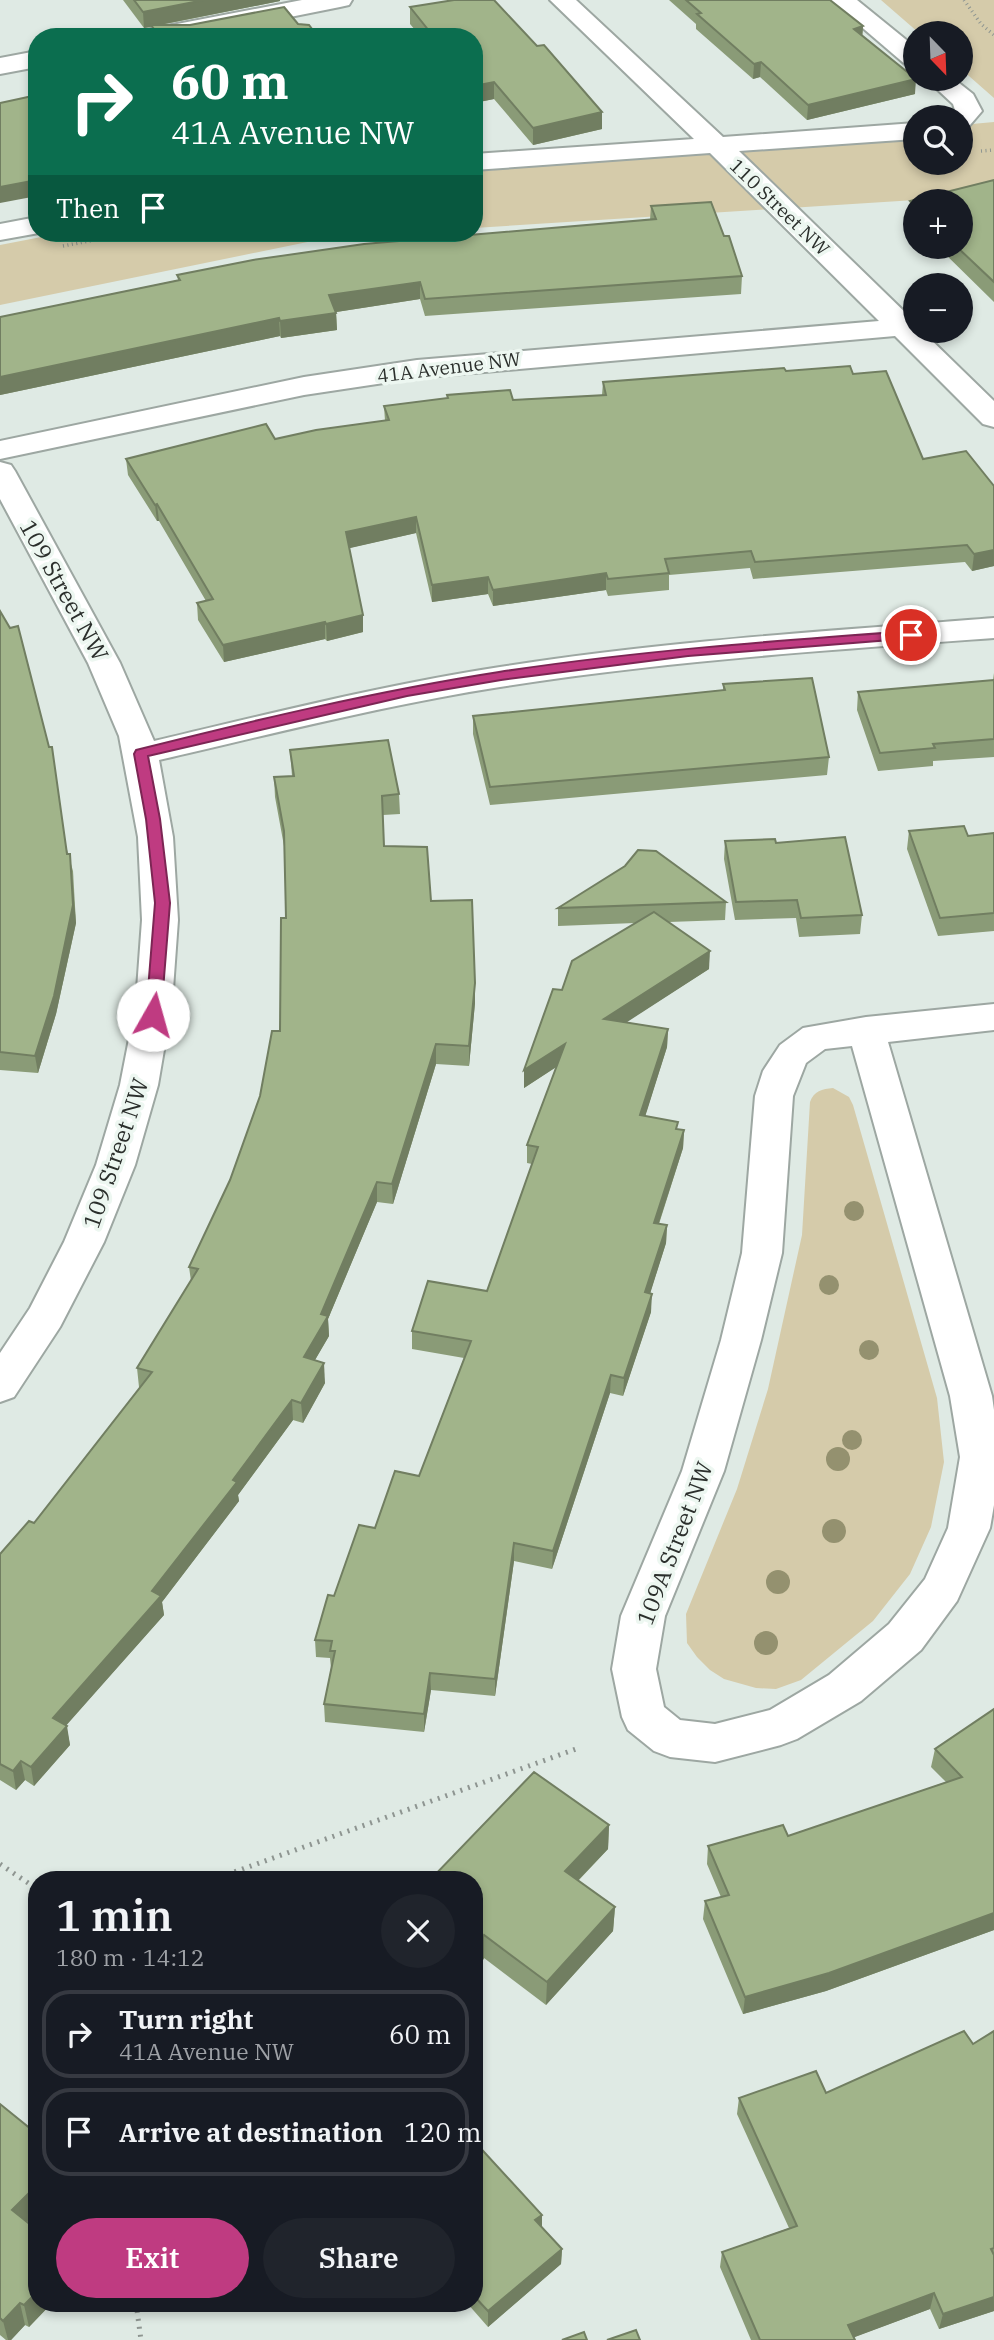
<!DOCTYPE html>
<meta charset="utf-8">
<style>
:root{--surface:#171b24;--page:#20242c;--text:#f1f3f6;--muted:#9ea1a6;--line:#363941;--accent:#bf3b81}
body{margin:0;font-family:"IBM Plex Serif",serif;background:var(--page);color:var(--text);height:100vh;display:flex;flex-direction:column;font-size:26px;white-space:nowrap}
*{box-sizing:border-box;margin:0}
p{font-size:23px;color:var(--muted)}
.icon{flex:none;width:38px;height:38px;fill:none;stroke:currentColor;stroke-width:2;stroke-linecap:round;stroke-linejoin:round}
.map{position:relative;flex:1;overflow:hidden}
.sheet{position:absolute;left:28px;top:1871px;width:455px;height:441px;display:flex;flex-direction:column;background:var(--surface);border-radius:28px;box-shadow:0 4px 10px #0003}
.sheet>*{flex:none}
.guide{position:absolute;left:28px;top:28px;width:455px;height:214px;border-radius:28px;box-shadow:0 4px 10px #0003;background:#0b6e4f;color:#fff;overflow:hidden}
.needle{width:46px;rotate:157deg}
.controls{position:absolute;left:903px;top:21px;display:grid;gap:14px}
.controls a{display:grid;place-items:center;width:70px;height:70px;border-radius:50%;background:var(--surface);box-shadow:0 4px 10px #0003;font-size:35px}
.pin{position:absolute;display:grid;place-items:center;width:60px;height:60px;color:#fff;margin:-30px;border:4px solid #fff;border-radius:50%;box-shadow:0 2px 7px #0007}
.me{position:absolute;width:77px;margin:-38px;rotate:7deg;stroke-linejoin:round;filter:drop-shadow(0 0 5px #0008)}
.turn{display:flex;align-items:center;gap:24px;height:147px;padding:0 28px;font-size:32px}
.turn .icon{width:91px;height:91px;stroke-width:2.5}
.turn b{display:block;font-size:49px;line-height:60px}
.then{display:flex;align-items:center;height:66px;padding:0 28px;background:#0003;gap:14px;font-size:26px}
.round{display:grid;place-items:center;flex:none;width:74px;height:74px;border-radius:37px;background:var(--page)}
.summary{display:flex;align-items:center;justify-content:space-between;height:119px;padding:0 28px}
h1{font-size:42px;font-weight:600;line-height:52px}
.button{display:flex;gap:14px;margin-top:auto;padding:14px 28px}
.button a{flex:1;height:80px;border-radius:42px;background:var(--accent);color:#fff;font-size:28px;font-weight:600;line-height:80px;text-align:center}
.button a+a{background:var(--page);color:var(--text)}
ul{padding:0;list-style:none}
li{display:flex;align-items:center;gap:21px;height:88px;margin:0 14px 10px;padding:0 14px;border:4px solid var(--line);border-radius:28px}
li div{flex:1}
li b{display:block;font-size:26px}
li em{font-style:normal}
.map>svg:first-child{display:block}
</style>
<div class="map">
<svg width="994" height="2340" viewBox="0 0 994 2340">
<rect width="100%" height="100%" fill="#dfeae4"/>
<g fill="#d5cbaa">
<path d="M881,0H994V98L961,69V33H919Z"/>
<path d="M994,122V195L474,228V172L915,129V163H961V125Z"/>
<path d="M62,233H405L327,238L0,305V245Z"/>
<path d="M833,1088L849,1097L853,1105L937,1398L944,1462L931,1527L910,1574L873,1621L801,1680L776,1689L756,1688L724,1679L710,1670L697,1657L687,1643L686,1614L737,1489L768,1389L802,1235L810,1102C814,1091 822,1089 833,1088Z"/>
</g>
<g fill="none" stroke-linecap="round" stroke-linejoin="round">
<g stroke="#9da7a2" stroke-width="4">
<g id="minor">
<path d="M302,0H352L349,5L340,7L191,37H138L142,32L151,29Z"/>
<path d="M550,0H576L723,137L915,123V139L739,151L914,321L915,331H922L994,401V427L983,424L895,336L417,378L304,395L0,459V441L304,377L417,360L879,321L710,153L474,170V154L694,139Z"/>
<path d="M830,0H857L915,47V68L906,65Z"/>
<path d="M37,51V67L0,74V58Z"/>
<path d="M926,79H954L973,94L982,111L970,125L961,127V117H949L955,110L953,104Z"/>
<path d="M37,217V233H39L0,240V224Z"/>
<path d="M0,462L11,465L15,471L120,663L154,741C269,714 383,685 500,667C664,641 829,631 994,618V638C829,650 663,661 500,687C385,705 272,734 159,760L173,837L178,920L172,1003L158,1085L135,1165L104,1242L60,1327L14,1397L0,1402V1353L30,1308L64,1242L96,1165L120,1085L136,1003L142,920L138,837L119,736L88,663L0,499Z"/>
<path d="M994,1004V1030L888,1042L992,1396L994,1410V1505L990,1528L957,1601L921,1650L861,1701L797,1739L781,1745L715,1762L670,1757L654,1751L628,1730L622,1717L612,1669L621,1616L682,1471L721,1340L742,1253L755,1096L763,1071L780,1045L803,1028L866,1017ZM852,1046L950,1396L960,1457L948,1528L925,1579L889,1624L829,1675L770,1710L715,1724L680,1720L664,1707L656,1669L665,1616L724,1471L761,1340L782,1253L793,1096L806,1063L825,1049Z"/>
</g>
</g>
<g stroke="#8e9591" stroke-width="3.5" stroke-dasharray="1 3.5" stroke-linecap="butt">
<path d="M964,0L981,24L994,35"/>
<path d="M981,151L994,150"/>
<path d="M63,246L131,233"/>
</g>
<g stroke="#8e9591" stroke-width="5" stroke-dasharray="2 6" stroke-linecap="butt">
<path d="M0,1864L37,1889"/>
<path d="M212,1880L576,1749"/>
<path d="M136,2303L141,2340"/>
</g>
<use href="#minor" fill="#fff" fill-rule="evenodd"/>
</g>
<g fill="#94916f">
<circle cx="854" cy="1211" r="10"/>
<circle cx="829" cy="1285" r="10"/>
<circle cx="869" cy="1350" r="10"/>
<circle cx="852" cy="1440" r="10"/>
<circle cx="838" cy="1459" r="12"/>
<circle cx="834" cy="1531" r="12"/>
<circle cx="778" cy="1582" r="12"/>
<circle cx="766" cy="1643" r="12"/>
</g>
<g fill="#8a9b77">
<path d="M123,0H280V1L160,25L298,24L318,37H152V27L144,28Z"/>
<path d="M669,0H830L863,26L862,36L915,94L807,120L760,77L753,79L696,29V24Z"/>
<path d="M410,7L537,46L602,112V129L533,145L494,99L474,103V37H421L410,24Z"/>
<path d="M994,180V302L938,247H961L915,201V224L908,218L910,201Z"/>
<path d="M651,206L724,236L742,276L741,294L425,316L420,299L336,312L337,330L281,338L280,336L0,395V317L178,280L177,275L650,220Z"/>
<path d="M786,371L853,374L923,459L994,486V566L972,571L965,562L753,579L750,568L669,575V590L608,596L606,590L493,606L488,594L432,602L416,533L349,548L363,632L327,641L325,639L224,662L198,620L197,603L206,601L159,521H157L128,475L126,459L275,439L385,421L384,406L602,395L603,382Z"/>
<path d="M0,611L73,871L76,923L56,1014L38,1073L0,1070Z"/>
<path d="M994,673V757L933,761V766L878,771L857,710L858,692L993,680Z"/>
<path d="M723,684L829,757L827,775L490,805L473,734V716L723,690Z"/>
<path d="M290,750L399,794L400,814L383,815L384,846L431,901L475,1003L469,1066L436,1064L393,1204L377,1202L328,1319L329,1336L315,1360L325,1383L303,1423L293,1420L238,1495L239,1501L162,1602L164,1615L66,1725L70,1745L34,1786L25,1780L16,1790L0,1780V1554L34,1523L140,1388L139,1387L137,1368L191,1281L189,1267L230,1180L260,1096L280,1031L286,918L284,846L275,797L274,777L292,776Z"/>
<path d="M909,831L968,836L994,833V931L938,936L907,849Z"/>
<path d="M725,841L776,843L862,915L860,934L799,937L796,918L735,920L724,859Z"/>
<path d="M726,902L725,920L669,922L709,969L626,1022L668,1029L667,1047L645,1116L677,1129L684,1130L683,1148L659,1224L667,1225L666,1243L650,1293L651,1312L623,1396L610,1393L552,1569L514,1561L495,1696L431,1690L424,1732L325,1722L324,1704L331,1668L330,1658L316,1657L315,1640L334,1596L375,1528L419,1476L464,1358L412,1349V1331L487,1291L532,1164L527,1163V1145L556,1067L524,1088V1070L562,990L635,923L558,926V908Z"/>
<path d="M994,1709V1930L826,1991L743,2014L703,1919L705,1901L721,1897L707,1864L708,1846L788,1836L946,1782L931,1767L935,1749Z"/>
<path d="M609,1825L608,1849L578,1881L615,1907L613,1931L546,2005L484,1958L482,1962L474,1956V1880Z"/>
<path d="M994,2031V2311L939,2329L930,2309L854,2337L855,2340H751L720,2267L722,2252L789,2228L737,2114L739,2098L826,2093L973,2044Z"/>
<path d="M0,2104L37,2212L27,2222L37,2303H52L29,2327L25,2325L11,2340H6L0,2335Z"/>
<path d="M474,2141L542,2215V2228L562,2249L561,2264L488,2327L467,2303H474Z"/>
<path d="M397,2303H416L405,2312Z"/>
</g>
<g fill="#717e61">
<path d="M204,0H280V1L144,28L143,12Z"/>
<path d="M863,26L862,41L854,29Z"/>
<path d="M761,62L760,77L753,79L754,64Z"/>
<path d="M916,79L915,94L807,120L808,105Z"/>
<path d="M494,82V99L474,103V86Z"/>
<path d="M602,112V129L533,145V128Z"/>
<path d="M37,180V196L0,203V187Z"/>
<path d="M420,282V299L330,313L329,295Z"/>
<path d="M336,313L337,330L281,338L280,321Z"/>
<path d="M279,318L280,336L0,395V377Z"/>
<path d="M157,504L159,521H157L155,505Z"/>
<path d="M416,517V533L346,549V532Z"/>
<path d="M994,550V566L972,571L974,554Z"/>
<path d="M606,573V590L493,606V590Z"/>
<path d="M488,577V594L432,602V585Z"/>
<path d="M363,615V632L327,641L326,624Z"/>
<path d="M325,622V639L224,662L223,645Z"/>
<path d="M70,854L76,923L56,1014L38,1073L35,1056Z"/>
<path d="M710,951L709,969L604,1037V1019Z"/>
<path d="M475,983V1003L469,1066V1046Z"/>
<path d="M668,1029L667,1047L640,1133V1115Z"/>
<path d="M436,1044V1064L393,1204L392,1184Z"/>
<path d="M565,1044L564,1062L524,1088V1070Z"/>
<path d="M684,1130L683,1148L653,1241L654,1223Z"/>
<path d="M377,1182V1202L328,1319L329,1336L305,1377L304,1357L321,1314Z"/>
<path d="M667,1225L666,1243L645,1310V1292Z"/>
<path d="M652,1294L651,1312L623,1396L624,1378Z"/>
<path d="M324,1363L325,1383L303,1423L301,1403Z"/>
<path d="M611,1375L610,1393L552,1569L553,1551Z"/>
<path d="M292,1400L293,1420L238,1495L239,1501L162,1602L164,1615L56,1737L53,1718L152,1591Z"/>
<path d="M514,1543V1561L495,1696V1679Z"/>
<path d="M430,1673L431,1690L424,1732V1714Z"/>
<path d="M67,1726L70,1745L34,1786L31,1767Z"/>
<path d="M21,1761L25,1780L16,1790L13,1771Z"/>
<path d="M609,1825L608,1849L564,1895L565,1871Z"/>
<path d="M615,1907L613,1931L546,2005L547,1982Z"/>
<path d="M994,1913V1930L826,1991L743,2014L745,1997Z"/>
<path d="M484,1935V1958L482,1962V1938Z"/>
<path d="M37,2185V2212L17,2232L12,2210Z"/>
<path d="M542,2215V2231L535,2220Z"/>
<path d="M562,2249L561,2264L488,2327V2311Z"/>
<path d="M37,2292V2303H52L29,2327L24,2305Z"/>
<path d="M934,2293L930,2309L847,2340L848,2325Z"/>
<path d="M994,2297V2311L939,2329L943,2314Z"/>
<path d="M20,2303L25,2325L11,2340H8L3,2321Z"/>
<path d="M405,2303H416L405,2312Z"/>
</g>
<g fill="#a1b48a" stroke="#717e61" stroke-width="2">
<path d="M134,0H204L143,12Z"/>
<path d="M454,0H494L537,46L544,45L602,112L533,128L494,82L474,86V37H434L410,7Z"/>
<path d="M686,0H830L863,26L854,29L916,79L808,105L761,62L754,64L697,14L701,13Z"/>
<path d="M284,7L298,24L309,25L318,37H160L151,25H190Z"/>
<path d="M37,95V180L0,187V103Z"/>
<path d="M994,180V282L957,247H961V201H915V206L910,201Z"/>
<path d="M711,202L724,236H729L742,276L425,299L420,282L329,295L336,313L280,321L279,318L0,377V317L180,280L177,275L253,260L364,244L656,219L651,206Z"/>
<path d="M850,366L853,374L886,371L923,459L966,451L994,486V550L974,554L967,545L755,562L751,551L665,559L669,573L608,579L606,573L493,590L488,577L432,585L416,517L346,532L363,615L326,624L325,622L223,645L197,603L213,599L157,504L155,505L126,459L266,424L275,439L316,430L389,420L384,406L448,398L447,395L510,390L513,400L606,395L603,382L784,368L786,371Z"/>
<path d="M0,611L10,628L18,626L49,747H52L67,854H70L73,905L54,996L35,1056L0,1052Z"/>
<path d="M812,678L829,757L490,787L473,716L725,690L723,684Z"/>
<path d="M994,680V739L933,744L935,748L880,753L858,692Z"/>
<path d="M388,740L399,794L382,796L384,846L427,847L431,901L472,900L475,983L469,1046L436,1044L392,1184L377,1182L321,1314L328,1316L304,1357L324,1363L301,1403L292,1400L233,1480L237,1482L152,1591L161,1596L53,1718L67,1726L31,1767L21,1761L13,1771L0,1764V1554L29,1521L34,1523L152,1372L137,1368L198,1269L189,1267L230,1180L260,1096L272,1031H280L281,918H286L284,831L274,777L294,776L290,750Z"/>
<path d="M964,826L968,836L994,833V913L940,918L909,831Z"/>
<path d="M845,837L862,915L801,918L797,900L736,902L725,841L775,839L776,843Z"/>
<path d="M638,850L656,851L726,902L558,908L625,866Z"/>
<path d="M654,912L710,951L604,1019L668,1029L640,1115L678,1122L676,1129L684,1130L654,1223L667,1225L645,1292L652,1294L624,1378L611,1375L553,1551L514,1543L495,1679L430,1673L424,1714L324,1704L335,1651H330L332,1641L315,1640L328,1595L334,1596L359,1525L375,1528L395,1471L419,1476L471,1341L412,1331L428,1281L487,1291L538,1147L527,1145L565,1044L524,1070L553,989L562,990L572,961Z"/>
<path d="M994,1709V1913L829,1973L745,1997L705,1901L729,1895L708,1846L783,1825L788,1836L962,1777L935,1749Z"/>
<path d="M534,1772L609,1825L565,1871L615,1907L547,1982L484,1935L482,1938L474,1933V1880H430Z"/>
<path d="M964,2031L973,2044L994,2031V2248L991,2249L994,2255V2297L943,2314L934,2293L848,2325L855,2340H760L722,2252L797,2226L739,2098L816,2071L826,2093Z"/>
<path d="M0,2104L37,2134V2185L12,2210L37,2230V2292L24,2305L20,2303L3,2321L0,2318Z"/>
<path d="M474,2141L542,2215L535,2220L562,2249L488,2311L474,2296Z"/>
<path d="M636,2330L640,2340H607Z"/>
<path d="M584,2332L587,2340H562Z"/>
</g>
<path fill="#bf3b81" stroke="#7c2654" stroke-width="2" d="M911,631L915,632V638L688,656L501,680L407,696L148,756L160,819L170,903L161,1015L153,1020L146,1015L155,903L146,819L134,754L136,750C255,720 377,691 499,672C635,651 773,641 911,631Z"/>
<g text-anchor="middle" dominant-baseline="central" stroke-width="7" stroke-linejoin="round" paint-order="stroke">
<g font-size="19" fill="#2b2f2c" stroke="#edf7f1">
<text transform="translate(780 207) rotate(44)">110 Street NW</text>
<text transform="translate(449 367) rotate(-7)">41A Avenue NW</text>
</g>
<g font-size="23" fill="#2b2f2c" stroke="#edf7f1">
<text transform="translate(65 590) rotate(61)">109 Street NW</text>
<text transform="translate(115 1153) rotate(-71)">109 Street NW</text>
<text transform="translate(674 1543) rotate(-69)">109A Street NW</text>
</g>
</g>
</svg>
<div class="controls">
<a><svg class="needle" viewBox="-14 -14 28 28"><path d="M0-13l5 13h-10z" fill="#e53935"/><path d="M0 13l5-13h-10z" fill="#9ea1a6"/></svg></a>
<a><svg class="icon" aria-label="search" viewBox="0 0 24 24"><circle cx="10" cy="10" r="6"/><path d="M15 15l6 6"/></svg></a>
<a>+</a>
<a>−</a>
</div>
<div class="pin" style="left:911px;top:635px;background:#d93025"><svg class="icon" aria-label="arrive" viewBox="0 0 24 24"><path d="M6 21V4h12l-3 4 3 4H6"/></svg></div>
<svg class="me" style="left:153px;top:1015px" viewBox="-20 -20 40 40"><circle r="19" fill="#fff"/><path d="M0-13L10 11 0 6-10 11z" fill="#bf3b81"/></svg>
<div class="guide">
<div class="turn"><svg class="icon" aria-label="right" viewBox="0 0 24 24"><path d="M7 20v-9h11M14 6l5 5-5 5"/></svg><div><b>60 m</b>41A Avenue NW</div></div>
<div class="then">Then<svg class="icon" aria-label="arrive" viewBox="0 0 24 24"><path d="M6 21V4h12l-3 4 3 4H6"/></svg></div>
</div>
<section class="sheet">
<div class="summary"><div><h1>1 min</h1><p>180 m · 14:12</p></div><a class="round"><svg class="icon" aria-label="close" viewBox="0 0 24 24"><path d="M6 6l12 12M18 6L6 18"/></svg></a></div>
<ul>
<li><svg class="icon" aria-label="right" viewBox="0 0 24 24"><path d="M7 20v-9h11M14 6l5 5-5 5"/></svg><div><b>Turn right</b><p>41A Avenue NW</p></div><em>60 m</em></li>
<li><svg class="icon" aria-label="arrive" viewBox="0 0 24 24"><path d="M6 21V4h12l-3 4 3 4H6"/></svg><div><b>Arrive at destination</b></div><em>120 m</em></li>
</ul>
<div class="button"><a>Exit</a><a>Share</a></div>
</section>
</div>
